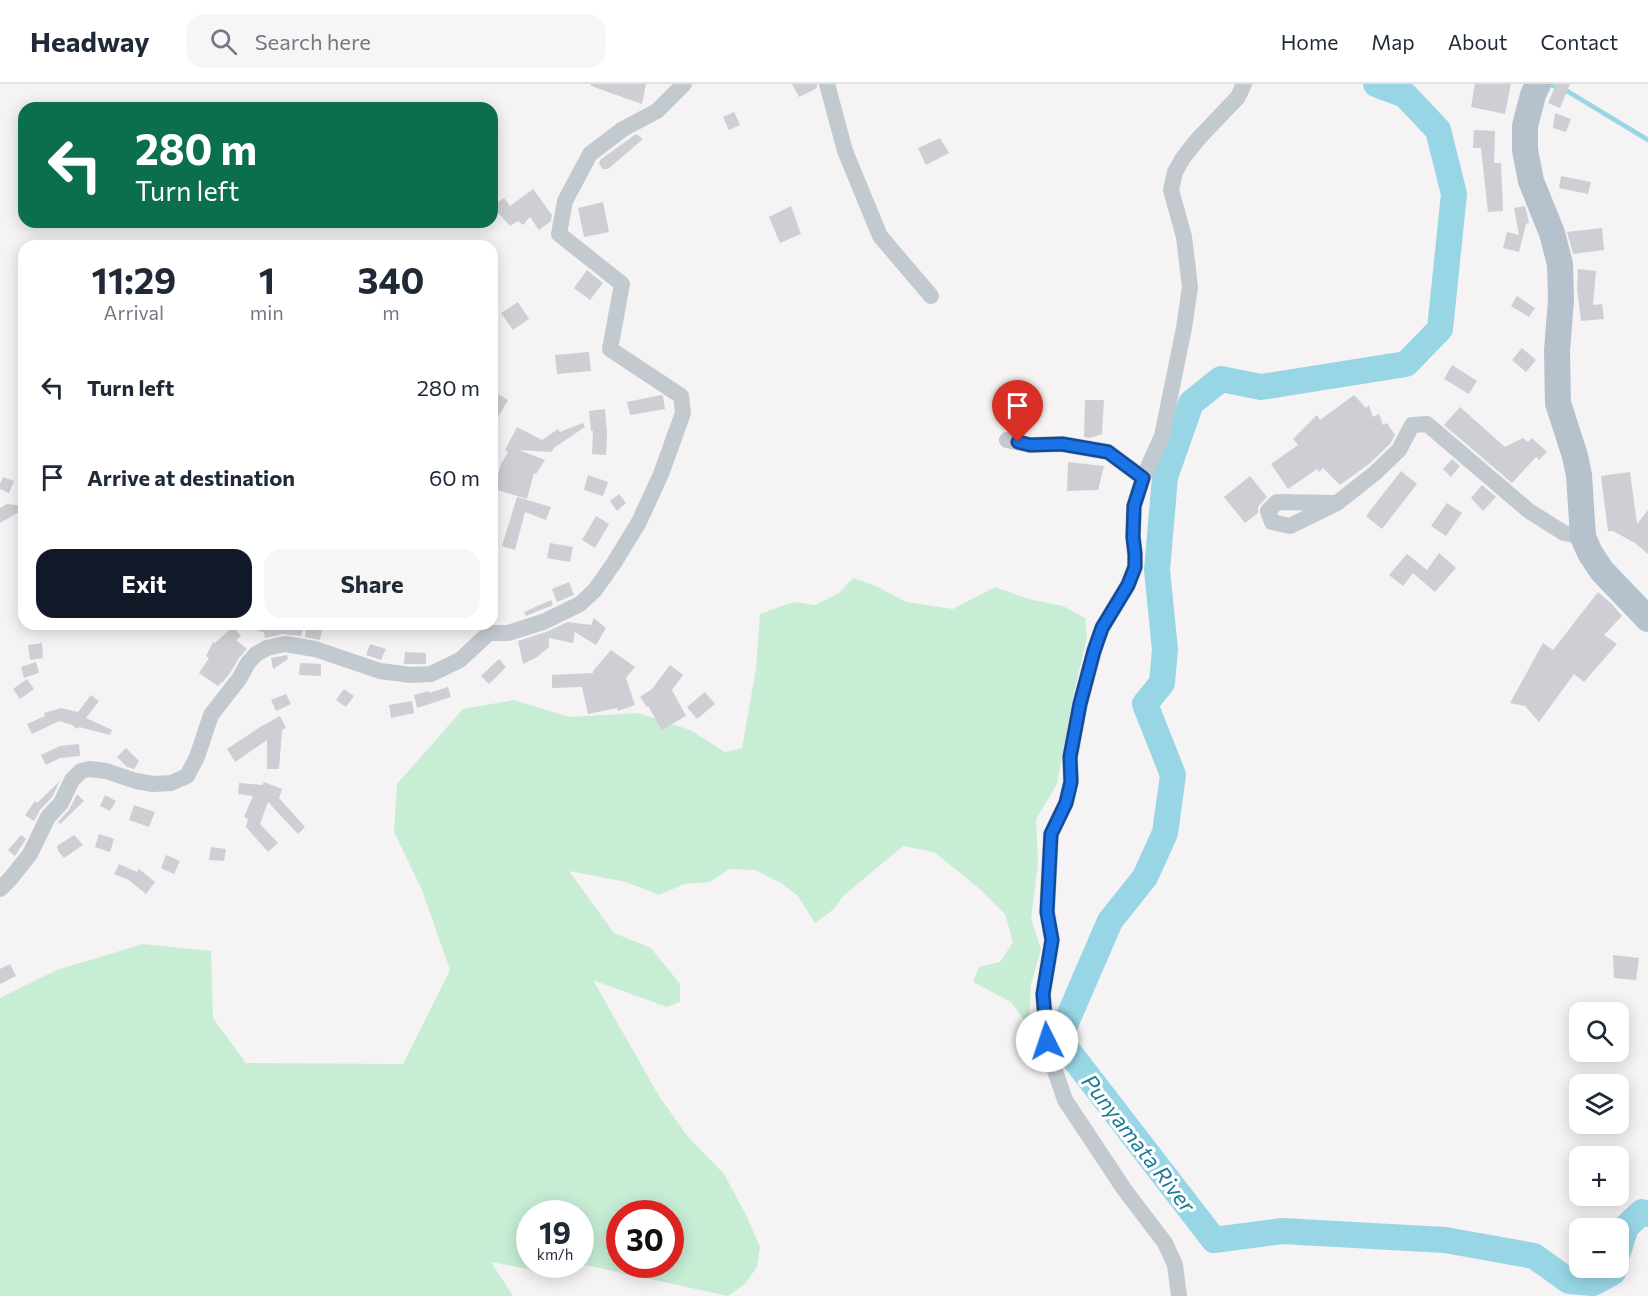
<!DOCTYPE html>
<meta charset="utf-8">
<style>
:root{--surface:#fff;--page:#f6f6f7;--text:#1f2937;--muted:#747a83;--line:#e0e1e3;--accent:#111827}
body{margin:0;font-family:Commissioner,sans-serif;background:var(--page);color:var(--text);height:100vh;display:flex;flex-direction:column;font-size:22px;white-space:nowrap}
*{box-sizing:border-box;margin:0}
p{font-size:20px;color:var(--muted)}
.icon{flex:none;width:33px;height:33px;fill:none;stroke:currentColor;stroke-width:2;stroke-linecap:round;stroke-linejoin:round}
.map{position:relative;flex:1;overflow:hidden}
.drawer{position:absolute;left:18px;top:156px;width:480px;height:390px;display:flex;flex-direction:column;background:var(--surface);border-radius:18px;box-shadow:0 3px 15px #0003}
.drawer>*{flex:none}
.hud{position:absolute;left:18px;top:18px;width:480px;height:126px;border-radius:18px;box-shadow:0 3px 15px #0003;background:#0b6e4f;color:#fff;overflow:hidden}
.fabs{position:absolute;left:1569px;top:918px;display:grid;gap:12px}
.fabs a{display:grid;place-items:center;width:60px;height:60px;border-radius:12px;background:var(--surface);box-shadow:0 3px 15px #0003;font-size:30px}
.speed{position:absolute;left:516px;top:1116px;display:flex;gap:12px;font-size:30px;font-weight:700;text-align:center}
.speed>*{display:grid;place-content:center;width:78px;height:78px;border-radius:50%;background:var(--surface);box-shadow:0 3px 15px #0003;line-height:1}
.speed small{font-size:15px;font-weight:400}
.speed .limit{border:9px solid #d22;background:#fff;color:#111}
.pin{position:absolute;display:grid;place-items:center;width:51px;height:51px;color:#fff;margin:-62px -26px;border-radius:50% 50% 50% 0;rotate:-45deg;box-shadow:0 0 6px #0007}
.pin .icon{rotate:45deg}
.me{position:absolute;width:66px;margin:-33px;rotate:356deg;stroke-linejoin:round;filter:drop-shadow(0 0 4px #0008)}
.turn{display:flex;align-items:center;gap:21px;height:126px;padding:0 18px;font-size:27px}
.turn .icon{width:78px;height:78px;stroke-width:2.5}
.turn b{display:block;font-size:42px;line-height:51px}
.eta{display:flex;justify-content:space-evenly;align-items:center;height:102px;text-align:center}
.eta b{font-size:36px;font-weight:700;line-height:42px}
.primary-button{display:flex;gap:12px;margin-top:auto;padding:12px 18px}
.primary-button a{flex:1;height:69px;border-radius:18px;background:var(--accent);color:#fff;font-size:24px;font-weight:700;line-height:69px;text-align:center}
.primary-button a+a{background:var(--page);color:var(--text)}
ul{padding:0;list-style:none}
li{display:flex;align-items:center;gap:18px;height:90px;padding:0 18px}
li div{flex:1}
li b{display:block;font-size:22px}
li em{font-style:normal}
header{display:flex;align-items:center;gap:36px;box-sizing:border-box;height:84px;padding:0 30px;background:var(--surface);border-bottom:2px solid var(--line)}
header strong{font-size:28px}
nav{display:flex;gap:33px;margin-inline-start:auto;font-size:21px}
.search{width:420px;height:54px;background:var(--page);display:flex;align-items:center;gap:15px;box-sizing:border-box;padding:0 21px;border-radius:18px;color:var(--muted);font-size:22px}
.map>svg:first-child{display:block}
</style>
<header>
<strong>Headway</strong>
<div class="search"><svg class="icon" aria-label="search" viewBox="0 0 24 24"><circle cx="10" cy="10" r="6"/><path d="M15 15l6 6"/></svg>Search here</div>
<nav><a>Home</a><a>Map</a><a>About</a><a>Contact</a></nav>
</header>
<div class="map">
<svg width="1648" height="1212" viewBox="0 0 1648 1212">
<rect width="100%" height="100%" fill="#f5f3f3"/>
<path fill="#c7edd5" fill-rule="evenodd" d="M853,494L876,502L906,518L953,525L995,503L1028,515L1063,522L1085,534L1087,553L1073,613L1057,700L1036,735L1038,779L1031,835L1041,865L1031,900L1029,943L1011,918L973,898L979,883L1000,878L1013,858L1005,830L981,806L934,768L903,762L843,812L834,825L815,839L798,812L781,799L755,786L729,785L710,798L684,800L659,811L626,798L569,787L614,849L651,864L680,900V918L667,923L593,896L659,1012L688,1053L724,1090L747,1133L760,1163L757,1183L745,1200L728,1212L581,1180L580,1130H530V1180L563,1181L554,1190L491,1178L513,1212H0V914L57,886L143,860L211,867L213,934L246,979L403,980L450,886L422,806L394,748L397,700L463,625L514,616L569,633L638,629L690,646L725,668L742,664L756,585L760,530L793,518L815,521L839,509ZM620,1130H670V1180H620Z"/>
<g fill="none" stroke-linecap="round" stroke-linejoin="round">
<path stroke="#98d6e6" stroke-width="4.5" d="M1548,0L1567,7L1648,56"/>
<g stroke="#98d6e6" stroke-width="26">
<path d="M1376,0L1405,11L1438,46L1454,110L1440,245L1406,280L1261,303L1221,295L1191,319L1165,393L1157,486L1165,566L1162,599L1145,620L1173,691L1165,749L1145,793L1110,837L1059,955L1214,1156L1282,1147L1445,1156L1534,1172L1569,1197L1593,1199L1613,1188L1614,1184"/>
<path d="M1618,1168L1626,1143L1642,1128L1648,1130"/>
</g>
</g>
<g fill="#cdcfd4">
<path d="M591,0H646L642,20L591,2Z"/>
<path d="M792,0H817V4L799,13Z"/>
<path d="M1475,0H1511L1505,30L1471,23Z"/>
<path d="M1556,0H1570L1560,24L1548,19Z"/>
<path d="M734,28L740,41L729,46L723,33Z"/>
<path d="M1555,29L1571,35L1566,48L1553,44Z"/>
<path d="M1474,46L1495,47L1494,79H1501L1503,127L1488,128L1481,64H1473Z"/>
<path d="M636,50L643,55L608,85H603L599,80L600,76Z"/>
<path d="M940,54L949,69L926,81L918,64Z"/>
<path d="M1561,92L1591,98L1588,110L1559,104Z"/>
<path d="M533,105L552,131L551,137L539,146L530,133L523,141L518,137L510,142L492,122L504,114L510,122Z"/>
<path d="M603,118L609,148L584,153L578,124Z"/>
<path d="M791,122L801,150L780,159L769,133Z"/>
<path d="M1525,122L1529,139L1526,140L1519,168L1503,164L1507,148L1519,151L1514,124Z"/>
<path d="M1602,144L1604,166L1573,170L1567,148Z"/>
<path d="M1578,185L1596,187L1593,221L1602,220L1604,235L1581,237L1577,204Z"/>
<path d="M587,186L603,199L590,216L574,204Z"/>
<path d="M1517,212L1535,224L1529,233L1511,222Z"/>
<path d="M518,218L529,235L513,246L501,229Z"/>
<path d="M1522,264L1536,276L1526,288L1512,276Z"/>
<path d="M589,268L591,287L557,290L555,271Z"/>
<path d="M1452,281L1477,297L1469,310L1444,295Z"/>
<path d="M498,310L508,316L492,343V320Z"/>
<path d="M661,311L663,312L665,325L630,331L627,318Z"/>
<path d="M1354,311L1366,324L1369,321L1373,333L1379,330L1383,341L1387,339L1395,351L1390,360L1369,380L1340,401L1323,384L1319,388L1317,385L1288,405L1271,380L1298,361L1293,355L1317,331L1320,336Z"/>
<path d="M1085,316H1104L1102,350L1090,354L1084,353Z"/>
<path d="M1460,323L1505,363L1523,354L1528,358L1532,354L1547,368L1539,376L1536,373L1512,399L1444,341Z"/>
<path d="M605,325L607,350L606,371L592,370L593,347H591L589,327Z"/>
<path d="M583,339L585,343L555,363L551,368L519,366L545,376L536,390L534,389L527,415L494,405L501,380L508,368L505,366L517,343L542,356L558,345L560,348Z"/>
<path d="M1452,375L1460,382L1451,393L1443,385Z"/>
<path d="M1068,378L1104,382L1098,406L1067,407Z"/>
<path d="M1401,387L1417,400L1382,445L1366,432Z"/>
<path d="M1630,388L1637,440L1648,426V470L1635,459L1613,447H1608L1601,392Z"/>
<path d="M588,391L608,398L603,412L584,406Z"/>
<path d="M1250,392L1267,413L1260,420L1258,424V429L1245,439L1224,413Z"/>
<path d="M3,393L14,397L9,409L0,405V400Z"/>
<path d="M1482,401L1496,413L1483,427L1471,414Z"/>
<path d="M619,410L626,419L617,427L610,417Z"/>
<path d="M517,413L551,423L546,436L525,428L515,466L502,462Z"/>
<path d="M1447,419L1462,429L1446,452L1431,442Z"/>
<path d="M7,420L24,422V425L0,439V424Z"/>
<path d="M596,432L609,440L595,464L582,456Z"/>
<path d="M550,459L573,463L570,478L547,474Z"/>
<path d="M1439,469L1456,484L1435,508L1413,489L1403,502L1389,491L1407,470L1427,486Z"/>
<path d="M569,498L574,511L557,518L552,505Z"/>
<path d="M1598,508L1612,520L1622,532L1604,551L1617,560L1584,598L1574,590L1539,638L1525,622L1510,619L1543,559L1553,566Z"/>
<path d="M551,516L553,521L526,532L524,528Z"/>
<path d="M594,534L606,544L596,561L575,548L573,559L549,554V563L537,573L523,580L518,557L546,548L568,538L591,541Z"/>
<path d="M279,540L303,545L301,552L283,550L265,554L264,548L257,547Z"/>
<path d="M233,543L241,552L236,556L247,565L239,574L230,589L222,599V598L218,602L199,589L209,574L206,572L213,558L215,559Z"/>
<path d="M306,543L322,546L320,556L305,553Z"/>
<path d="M42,559L43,574L30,576L28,561Z"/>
<path d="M370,560L386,565L381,576L366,571Z"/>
<path d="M611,566L635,583L626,594L635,621L618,627L617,624L588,630L582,603L552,604V591L593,589V587Z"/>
<path d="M405,568L426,569V580H404Z"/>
<path d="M287,571L288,575L273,585L271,574Z"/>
<path d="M499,575L506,583L489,600L481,592Z"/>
<path d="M36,578L39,589L24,594L21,583Z"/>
<path d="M300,579L321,580V592L299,591Z"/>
<path d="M670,581L683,591L672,606L686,632L662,646L648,622L647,623L640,613L652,605Z"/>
<path d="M27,595L34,605L20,615L13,605Z"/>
<path d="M448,603L451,613L417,624L414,611L429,607V609Z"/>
<path d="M344,605L354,612L346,623L336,616Z"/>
<path d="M705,608L715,620L697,635L687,623Z"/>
<path d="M286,610L291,620L276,627L271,616Z"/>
<path d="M91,611L99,617L86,634L112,646L110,651L79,643L77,645L72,641L59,637L32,650L27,640L45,632L44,629L61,624L78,628Z"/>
<path d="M412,617L414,629L391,634L389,621Z"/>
<path d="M280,632L286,644L282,646L279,685H267V656L235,678L227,665L260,643Z"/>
<path d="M79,660L80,672L60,674L46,681L41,671L60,662Z"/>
<path d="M126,664L139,677L134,685L127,683L117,673Z"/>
<path d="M60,697L52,713L40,726L34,737L25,731L35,717L37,719Z"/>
<path d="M264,698L282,705L279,714L305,743L298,750L268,718L260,740L278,759L268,768L246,743L248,735L244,733L253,712L238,710L239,699L262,701Z"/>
<path d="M77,710L84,717L60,740L58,738L69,726Z"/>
<path d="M105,711L116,717L110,727L100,722Z"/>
<path d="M134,721L155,728L149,743L129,736Z"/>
<path d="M99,750L114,755L110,768L95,763Z"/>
<path d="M21,751L26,755L15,772L8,766Z"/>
<path d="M74,751L83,761L64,774L58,767L57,762Z"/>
<path d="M211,763L226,765L224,777L209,776Z"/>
<path d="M166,771L180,777L174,790L161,784Z"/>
<path d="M119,780L137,788L139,785L155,798L146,810L129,796L114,790Z"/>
<path d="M1613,871L1639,874L1636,896L1614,894Z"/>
<path d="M10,880L16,892L0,900V885Z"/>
</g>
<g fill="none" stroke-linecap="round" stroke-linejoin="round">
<g stroke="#c2cad0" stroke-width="16">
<path d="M827,0L845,67L880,152L931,212"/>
<path d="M1007,356L1030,361L1062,360L1108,368L1143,394"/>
<path d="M1337,419L1277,418L1268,427L1272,438L1290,442L1337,419L1375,389L1399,366L1412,341L1427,340L1529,427L1564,449L1583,453"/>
<path d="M0,805L11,794L30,770L48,733L61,719L72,696L81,687L90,685L106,687L136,697L153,700L171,699L187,692L197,673L211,631L239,595L248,579L256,570L267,564L285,560L315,565L380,587L411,591L431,590L460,576L489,549H508L543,538L580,520L595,506L614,479L639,438L661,390L683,329L681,312L610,265L622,200L559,150L565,117L590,70L623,45L657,27L684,0"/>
<path d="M1179,1212L1175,1181L1165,1159L1124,1105L1065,1016L1055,987L1047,957L1043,910L1052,856L1047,828L1051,750L1066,719L1071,697L1070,673L1080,620L1094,567L1102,544L1128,501L1135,483V470L1133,453L1134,422L1143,394L1162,352L1184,244L1190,203L1184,153L1171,106L1175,88L1183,74L1198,55L1238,13L1244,0"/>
</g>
<path stroke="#b5c2ce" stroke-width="26" d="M1538,0L1533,11L1525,42V66L1531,97L1552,149L1560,180L1561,216L1557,267L1558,319L1575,372L1579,391L1583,453L1590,469L1602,487L1648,535"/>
</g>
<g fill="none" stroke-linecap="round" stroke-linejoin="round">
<g stroke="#114b97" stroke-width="15">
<path id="route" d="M1018,358L1030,361L1062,360L1108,368L1143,394L1134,422L1133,453L1135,470V483L1128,501L1102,544L1094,567L1080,620L1070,673L1071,698L1066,719L1051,750L1047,828L1052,856L1043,910L1047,957"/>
</g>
<use href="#route" stroke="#1a73e8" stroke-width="10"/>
</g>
<g text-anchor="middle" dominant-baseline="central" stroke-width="6" stroke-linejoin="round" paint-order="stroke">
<g font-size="22" font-style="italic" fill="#197b95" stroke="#fff">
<text transform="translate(1139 1059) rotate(52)">Punyamata River</text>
</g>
</g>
</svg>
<div class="fabs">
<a><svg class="icon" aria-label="search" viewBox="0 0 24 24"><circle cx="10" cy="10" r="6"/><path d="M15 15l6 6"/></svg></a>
<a><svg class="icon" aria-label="layers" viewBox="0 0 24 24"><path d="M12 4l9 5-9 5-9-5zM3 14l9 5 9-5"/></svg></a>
<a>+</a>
<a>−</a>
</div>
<div class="speed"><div>19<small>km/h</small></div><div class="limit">30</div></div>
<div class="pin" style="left:1018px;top:358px;background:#d93025"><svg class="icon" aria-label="arrive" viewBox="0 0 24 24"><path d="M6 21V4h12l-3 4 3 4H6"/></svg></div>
<svg class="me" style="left:1047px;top:957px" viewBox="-20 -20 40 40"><circle r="19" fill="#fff"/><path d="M0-13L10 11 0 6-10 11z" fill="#1a73e8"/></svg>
<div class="hud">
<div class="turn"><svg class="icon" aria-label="left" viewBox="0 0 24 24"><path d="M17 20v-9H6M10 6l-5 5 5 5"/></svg><div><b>280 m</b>Turn left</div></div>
</div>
<section class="drawer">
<div class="eta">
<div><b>11:29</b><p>Arrival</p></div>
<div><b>1</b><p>min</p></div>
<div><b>340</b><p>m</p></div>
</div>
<ul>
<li><svg class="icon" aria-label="left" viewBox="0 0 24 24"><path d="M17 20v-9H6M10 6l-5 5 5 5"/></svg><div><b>Turn left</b></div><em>280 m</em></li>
<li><svg class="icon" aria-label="arrive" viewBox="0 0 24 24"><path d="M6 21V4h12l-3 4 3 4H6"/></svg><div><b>Arrive at destination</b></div><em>60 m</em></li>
</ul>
<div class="primary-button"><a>Exit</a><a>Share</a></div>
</section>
</div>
